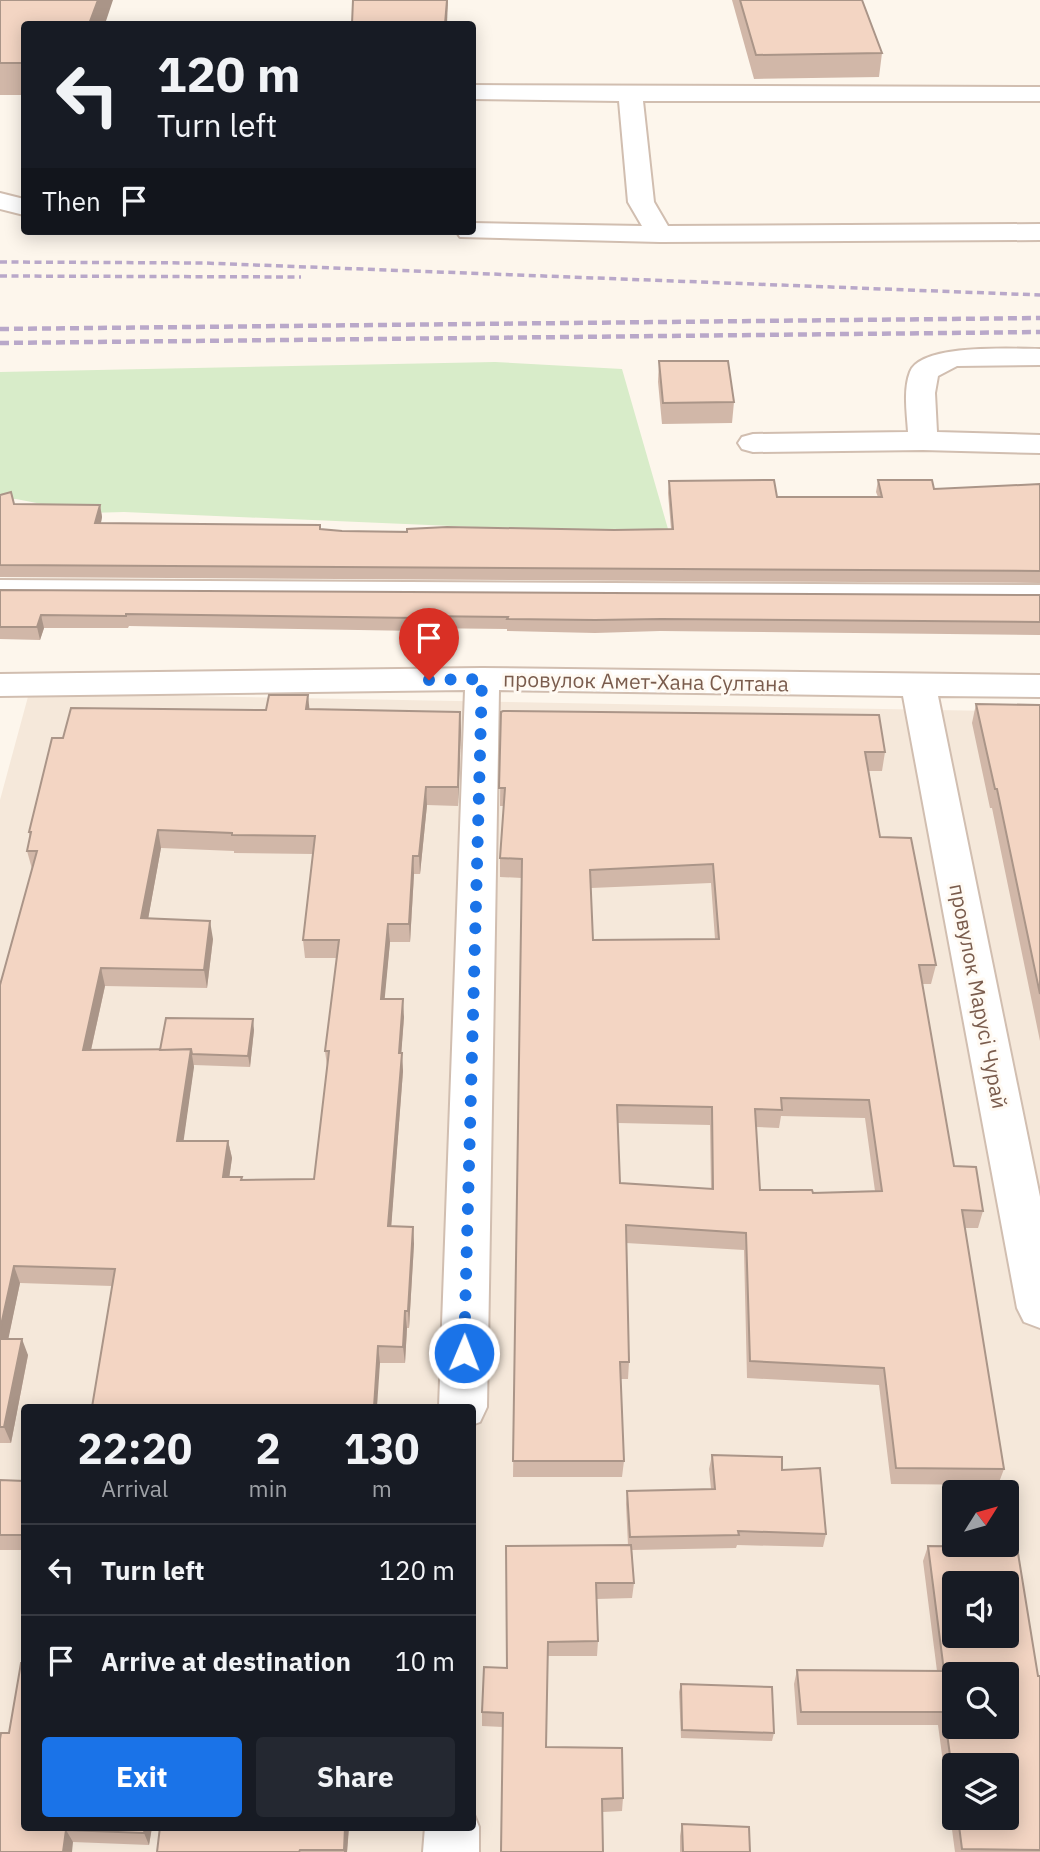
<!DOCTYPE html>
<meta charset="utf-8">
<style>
:root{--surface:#171b24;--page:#242831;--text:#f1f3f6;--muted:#9ea1a6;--line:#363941;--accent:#1a73e8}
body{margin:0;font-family:"IBM Plex Sans",sans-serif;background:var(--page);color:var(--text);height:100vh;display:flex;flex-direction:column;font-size:26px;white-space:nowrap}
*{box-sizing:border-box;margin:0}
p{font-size:23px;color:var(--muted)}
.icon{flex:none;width:38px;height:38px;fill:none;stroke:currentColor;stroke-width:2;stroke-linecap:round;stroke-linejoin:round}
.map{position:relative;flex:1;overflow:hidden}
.panel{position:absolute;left:21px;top:1404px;width:455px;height:427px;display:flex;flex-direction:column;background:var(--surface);border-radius:7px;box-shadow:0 4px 18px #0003}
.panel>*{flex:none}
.banner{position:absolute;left:21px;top:21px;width:455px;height:214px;border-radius:7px;box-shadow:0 4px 18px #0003;background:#171b24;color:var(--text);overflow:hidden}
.needle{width:46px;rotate:53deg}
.fabs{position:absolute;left:942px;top:1480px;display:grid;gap:14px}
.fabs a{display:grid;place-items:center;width:77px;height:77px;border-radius:7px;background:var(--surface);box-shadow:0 4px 18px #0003;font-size:35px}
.pin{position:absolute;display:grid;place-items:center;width:60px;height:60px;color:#fff;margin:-72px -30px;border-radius:50% 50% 50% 0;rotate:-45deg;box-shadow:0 0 7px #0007}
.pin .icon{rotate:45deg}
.me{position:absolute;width:77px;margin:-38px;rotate:1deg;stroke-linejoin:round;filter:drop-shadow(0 0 5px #0008)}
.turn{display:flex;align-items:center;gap:24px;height:147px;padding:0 21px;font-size:32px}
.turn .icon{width:91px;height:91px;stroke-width:2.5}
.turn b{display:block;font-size:49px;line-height:60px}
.then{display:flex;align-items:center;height:66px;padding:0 21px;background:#0003;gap:14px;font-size:26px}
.eta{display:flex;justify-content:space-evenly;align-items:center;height:119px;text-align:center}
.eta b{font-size:42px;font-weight:700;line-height:49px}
.button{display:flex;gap:14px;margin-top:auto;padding:14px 21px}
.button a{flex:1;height:80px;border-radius:7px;background:var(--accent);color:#fff;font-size:28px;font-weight:700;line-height:80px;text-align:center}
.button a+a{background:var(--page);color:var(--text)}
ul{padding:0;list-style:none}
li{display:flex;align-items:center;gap:21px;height:91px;padding:0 21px;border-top:2px solid var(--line)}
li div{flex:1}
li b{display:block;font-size:26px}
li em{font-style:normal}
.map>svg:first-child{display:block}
</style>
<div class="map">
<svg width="1040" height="1852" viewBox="0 0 1040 1852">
<rect width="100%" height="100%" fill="#fdf6ec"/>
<path fill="#f5e8da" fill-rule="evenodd" d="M29,693L1040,712V1852H0V800ZM24,1407H472V1827H24ZM954,1493H1006V1545H954ZM954,1584H1006V1636H954ZM954,1675H1006V1727H954ZM954,1766H1006V1818H954Z"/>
<path fill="#d8ecc9" d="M495,362L622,369L668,529L660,535L124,512L88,513L16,499L0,500V372Z"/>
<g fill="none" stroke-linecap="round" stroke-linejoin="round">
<g stroke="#d1beb0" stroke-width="4">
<g id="minor">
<path d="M472,85L1040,87V101H643L654,202L668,226L1040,224V240L660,242L460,237L456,231H472V223L642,226L628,202L619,101L472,99Z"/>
<path d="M0,193L24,199V215L0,209Z"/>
<path d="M1040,349V365L957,366L938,376L935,393L937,432L1040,435V453L923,450L753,452L742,449L738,443L742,437L753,434L908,432C907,414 903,390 910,372C921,343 1013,349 1040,349Z"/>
<path d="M0,580L1040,585V605L0,600Z"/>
<path d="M482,668L1040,675V697L938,696L1040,1197V1328L1024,1322L1017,1308L903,696L499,690L487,1407L480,1422L472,1425V1407H439L465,690L0,696V674Z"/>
<path d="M472,1810L479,1827V1852H423L425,1827H472Z"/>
</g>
</g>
<use href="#minor" fill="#fff" fill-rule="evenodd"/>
<g stroke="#b9a8c9" stroke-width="3.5" stroke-dasharray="7 4.5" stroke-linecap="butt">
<path d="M0,262L204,263L1040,295"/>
<path d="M0,276L301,277"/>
</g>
<g stroke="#b9a8c9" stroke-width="4.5" stroke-dasharray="9 5" stroke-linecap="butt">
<path d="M0,329L1040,318"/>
<path d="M0,343L1040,332"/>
</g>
</g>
<g fill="#d1b7a8" fill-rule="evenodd">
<path d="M0,0L24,24V95H0Z"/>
<path d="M732,0H862L882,53L879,77L754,79Z"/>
<path d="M659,361L734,402L732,423L662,424L658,382Z"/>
<path d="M878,480L934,489L1040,484V583L0,577V495L14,504L100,505L102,517L101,523L321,529L342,531L614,530L671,529L668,493L669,481L777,497H878L876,492Z"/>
<path d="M0,590L1040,595V635L660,631L595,633L507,631V629L418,628V631L129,626L128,628H44L40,640L0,639Z"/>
<path d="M976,704L1040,705V1041L992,808H990L972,723Z"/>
<path d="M309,709L460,712L461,730L458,806L427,805L420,874H414L410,942H390L384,999L404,1017L401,1053L403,1071L391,1226L413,1227L414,1244L409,1328H407L405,1363H380L112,1286L20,1283L8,1339L28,1355L11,1443H0V985L32,869L27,851L30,837L29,832L63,738L266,710ZM161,848L234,851V853L313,854L303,940L305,958H337L325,1051L327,1066L314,1179L242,1180V1177H229L232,1158L228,1141H183L194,1065L250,1067L254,1030L160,1050H91L105,986L207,988L213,939L148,919Z"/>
<path d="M501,712L885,752L882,771H869L880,837L936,965L931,984H922L954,1166L983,1211L978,1228H965L1004,1469L998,1485L891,1484L879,1385L747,1378L744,1250L626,1243L629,1362L628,1379H620L624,1461L622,1477H513L522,878L500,877V858L504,806H500ZM711,883L715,939L593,940L591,888ZM781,1116L865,1118L875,1191L813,1193L760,1190L756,1127L779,1128ZM618,1123L710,1125L711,1189L620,1183Z"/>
<path d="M712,1455L782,1470L826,1534L823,1547L737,1545L736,1548L632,1550L634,1583L632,1598L597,1599L598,1641L597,1656H548L546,1747L623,1798L622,1811L603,1812L503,1727L482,1726V1712L507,1668L628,1545L626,1504L627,1491L711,1489L709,1469Z"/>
<path d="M0,1480L24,1481V1550H0Z"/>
<path d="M928,1546L1038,1676H1040V1852H955L938,1725H797L794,1684L797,1670L937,1671L923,1561ZM954,1766L1006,1818H954Z"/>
<path d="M681,1684L774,1733L772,1741L681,1738L679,1692Z"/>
<path d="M682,1824L750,1852H680V1836Z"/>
<path d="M24,1827H152L149,1845L73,1842Z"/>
<path d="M160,1827H349L347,1852H157Z"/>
</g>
<g fill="#aa9588">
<path d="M98,0H113L105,24H89Z"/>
<path d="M447,0H448L447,24H445Z"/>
<path d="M100,505L102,517L98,536L95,523Z"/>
<path d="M41,615L44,628L40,640L37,627Z"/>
<path d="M308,695L310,714L306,709Z"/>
<path d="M460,712L461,730L458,806V787Z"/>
<path d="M426,787L427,805L420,874L419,856Z"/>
<path d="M158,830L161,848L145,936L141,918Z"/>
<path d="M413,856L414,874L410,942L409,924Z"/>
<path d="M210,921L213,939L207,988L204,970Z"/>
<path d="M388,924L390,942L383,1017L381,999Z"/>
<path d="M101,968L105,986L87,1068L83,1050Z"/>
<path d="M403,999L404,1017L400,1071L399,1053Z"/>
<path d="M253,1019L254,1030L250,1067L248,1056Z"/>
<path d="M191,1049L194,1067L181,1159L177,1141Z"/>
<path d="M402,1053L403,1071L390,1243L388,1226Z"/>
<path d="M228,1141L232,1158L227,1194L223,1177Z"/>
<path d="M413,1227L414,1244L409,1328L408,1311Z"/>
<path d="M14,1266L20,1283L5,1355L0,1343V1330Z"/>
<path d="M405,1311L407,1328L405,1363L403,1347Z"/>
<path d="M22,1339L28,1355L11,1443L4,1427Z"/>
<path d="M378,1346L380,1363L377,1407H374Z"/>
<path d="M145,1827H152L149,1845L144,1833Z"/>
<path d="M345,1827H349L347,1852H344V1850Z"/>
<path d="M66,1830L73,1842L72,1852H63Z"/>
</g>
<g fill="#f3d5c3" stroke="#aa9588" stroke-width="2" fill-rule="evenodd">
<path d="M0,0H98L89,24H24V63H0Z"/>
<path d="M353,0H447L445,24H352Z"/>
<path d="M740,0H862L882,53L756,55Z"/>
<path d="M659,361H728L734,402L663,403Z"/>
<path d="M774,480L777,497H882L878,480H932L934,489L1040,484V571L0,565V495L11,492L14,504L100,505L95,523L320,525V529L342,531L407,532V529L447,527L614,530L673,529L669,481Z"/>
<path d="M0,590L1040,595V622L661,619L595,620L507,619L508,617L418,616L417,618L126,614V616L41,615L37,627H0Z"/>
<path d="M269,695H308L306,709L460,712L458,787H426L419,856H413L409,924H388L381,999H403L399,1053H402L388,1226L413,1227L408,1311H405L403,1347L378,1346L374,1407H92L115,1269L14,1266L0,1330V985L37,851H27L31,832H29L52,738H63L71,708L266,710ZM158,830L232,833V835L315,836L303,940H339L325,1051H329L314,1179L241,1180L242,1177H223L228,1141H177L191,1049L83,1050L101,968L204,970L210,921L141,918Z"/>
<path d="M976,704L1040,705V994L997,789H995Z"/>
<path d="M503,711L879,715L885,752H865L880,837L911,838L936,965H919L954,1166L976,1167L983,1211L962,1210L1004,1469L896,1468L884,1368L750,1361L746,1233L626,1225L629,1362H620L624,1461H513L522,859L500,858L505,788H499L501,712ZM713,864L719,939L593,940L590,870ZM781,1098L869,1100L882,1191L813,1193L812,1190H760L755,1109L782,1110ZM617,1105L712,1107L713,1189L620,1183Z"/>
<path d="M166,1018L253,1019L248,1056L192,1054L191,1049L160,1050Z"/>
<path d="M0,1339H22L4,1427H0Z"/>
<path d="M712,1455L782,1457V1470L820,1468L826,1534L738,1531L739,1535L630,1537L627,1491L715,1489Z"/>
<path d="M0,1480L24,1481V1535H0Z"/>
<path d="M631,1545L634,1583H596L598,1641L548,1642L546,1747L622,1748L623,1798L602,1799L603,1852H501L503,1713L482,1712L484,1667L507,1668L506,1546Z"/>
<path d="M928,1546L1017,1547L1038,1676H1040V1850L962,1849L958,1818H1006V1766H954V1784L944,1712H801L797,1670L944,1671ZM954,1584H1006V1636H954ZM954,1675H1006V1727H954Z"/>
<path d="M21,1663H24V1827H145L144,1833L66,1830L63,1852H0V1739L1,1733H9Z"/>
<path d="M681,1684L772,1687L774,1733L682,1730Z"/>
<path d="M682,1824L749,1827L750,1852H683Z"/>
<path d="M160,1827H345L344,1850H300L299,1852H157Z"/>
</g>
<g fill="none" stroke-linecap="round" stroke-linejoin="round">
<path stroke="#1a73e8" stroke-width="12" stroke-dasharray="0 21.6" d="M429,680L482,679L464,1353"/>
</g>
<g text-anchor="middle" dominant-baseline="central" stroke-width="6" stroke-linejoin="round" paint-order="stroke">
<g font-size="21" fill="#7a5c4d" stroke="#fffaf3">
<text transform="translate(646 681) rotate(1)">провулок Амет-Хана Султана</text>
<text transform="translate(979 996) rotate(79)">провулок Марусі Чурай</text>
</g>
</g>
</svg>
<div class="fabs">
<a><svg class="needle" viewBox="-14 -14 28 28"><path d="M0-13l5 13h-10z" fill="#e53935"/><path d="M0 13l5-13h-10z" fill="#9ea1a6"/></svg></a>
<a><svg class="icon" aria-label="sound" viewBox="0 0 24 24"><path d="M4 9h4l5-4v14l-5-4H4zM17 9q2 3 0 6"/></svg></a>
<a><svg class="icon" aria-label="search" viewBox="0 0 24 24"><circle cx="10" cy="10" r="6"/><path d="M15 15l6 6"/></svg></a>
<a><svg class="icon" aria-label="layers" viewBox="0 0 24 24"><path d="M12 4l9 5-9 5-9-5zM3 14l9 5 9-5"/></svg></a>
</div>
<div class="pin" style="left:429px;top:680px;background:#d93025"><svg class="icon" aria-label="arrive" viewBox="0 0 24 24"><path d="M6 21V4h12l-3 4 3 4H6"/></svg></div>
<svg class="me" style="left:464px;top:1353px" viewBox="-20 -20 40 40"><circle r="17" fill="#1a73e8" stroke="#fff" stroke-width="3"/><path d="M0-11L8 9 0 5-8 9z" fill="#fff"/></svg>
<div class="banner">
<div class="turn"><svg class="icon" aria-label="left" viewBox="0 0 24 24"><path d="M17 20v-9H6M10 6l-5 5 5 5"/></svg><div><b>120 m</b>Turn left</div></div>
<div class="then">Then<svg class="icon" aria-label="arrive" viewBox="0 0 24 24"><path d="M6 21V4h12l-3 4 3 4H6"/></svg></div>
</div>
<section class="panel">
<div class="eta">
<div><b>22:20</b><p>Arrival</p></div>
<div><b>2</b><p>min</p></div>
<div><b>130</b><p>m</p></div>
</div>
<ul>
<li><svg class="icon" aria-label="left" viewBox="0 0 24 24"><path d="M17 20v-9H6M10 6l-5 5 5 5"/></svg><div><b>Turn left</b></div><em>120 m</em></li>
<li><svg class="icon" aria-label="arrive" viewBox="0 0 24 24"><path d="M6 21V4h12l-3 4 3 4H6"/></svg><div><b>Arrive at destination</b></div><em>10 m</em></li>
</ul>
<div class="button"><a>Exit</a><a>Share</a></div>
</section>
</div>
